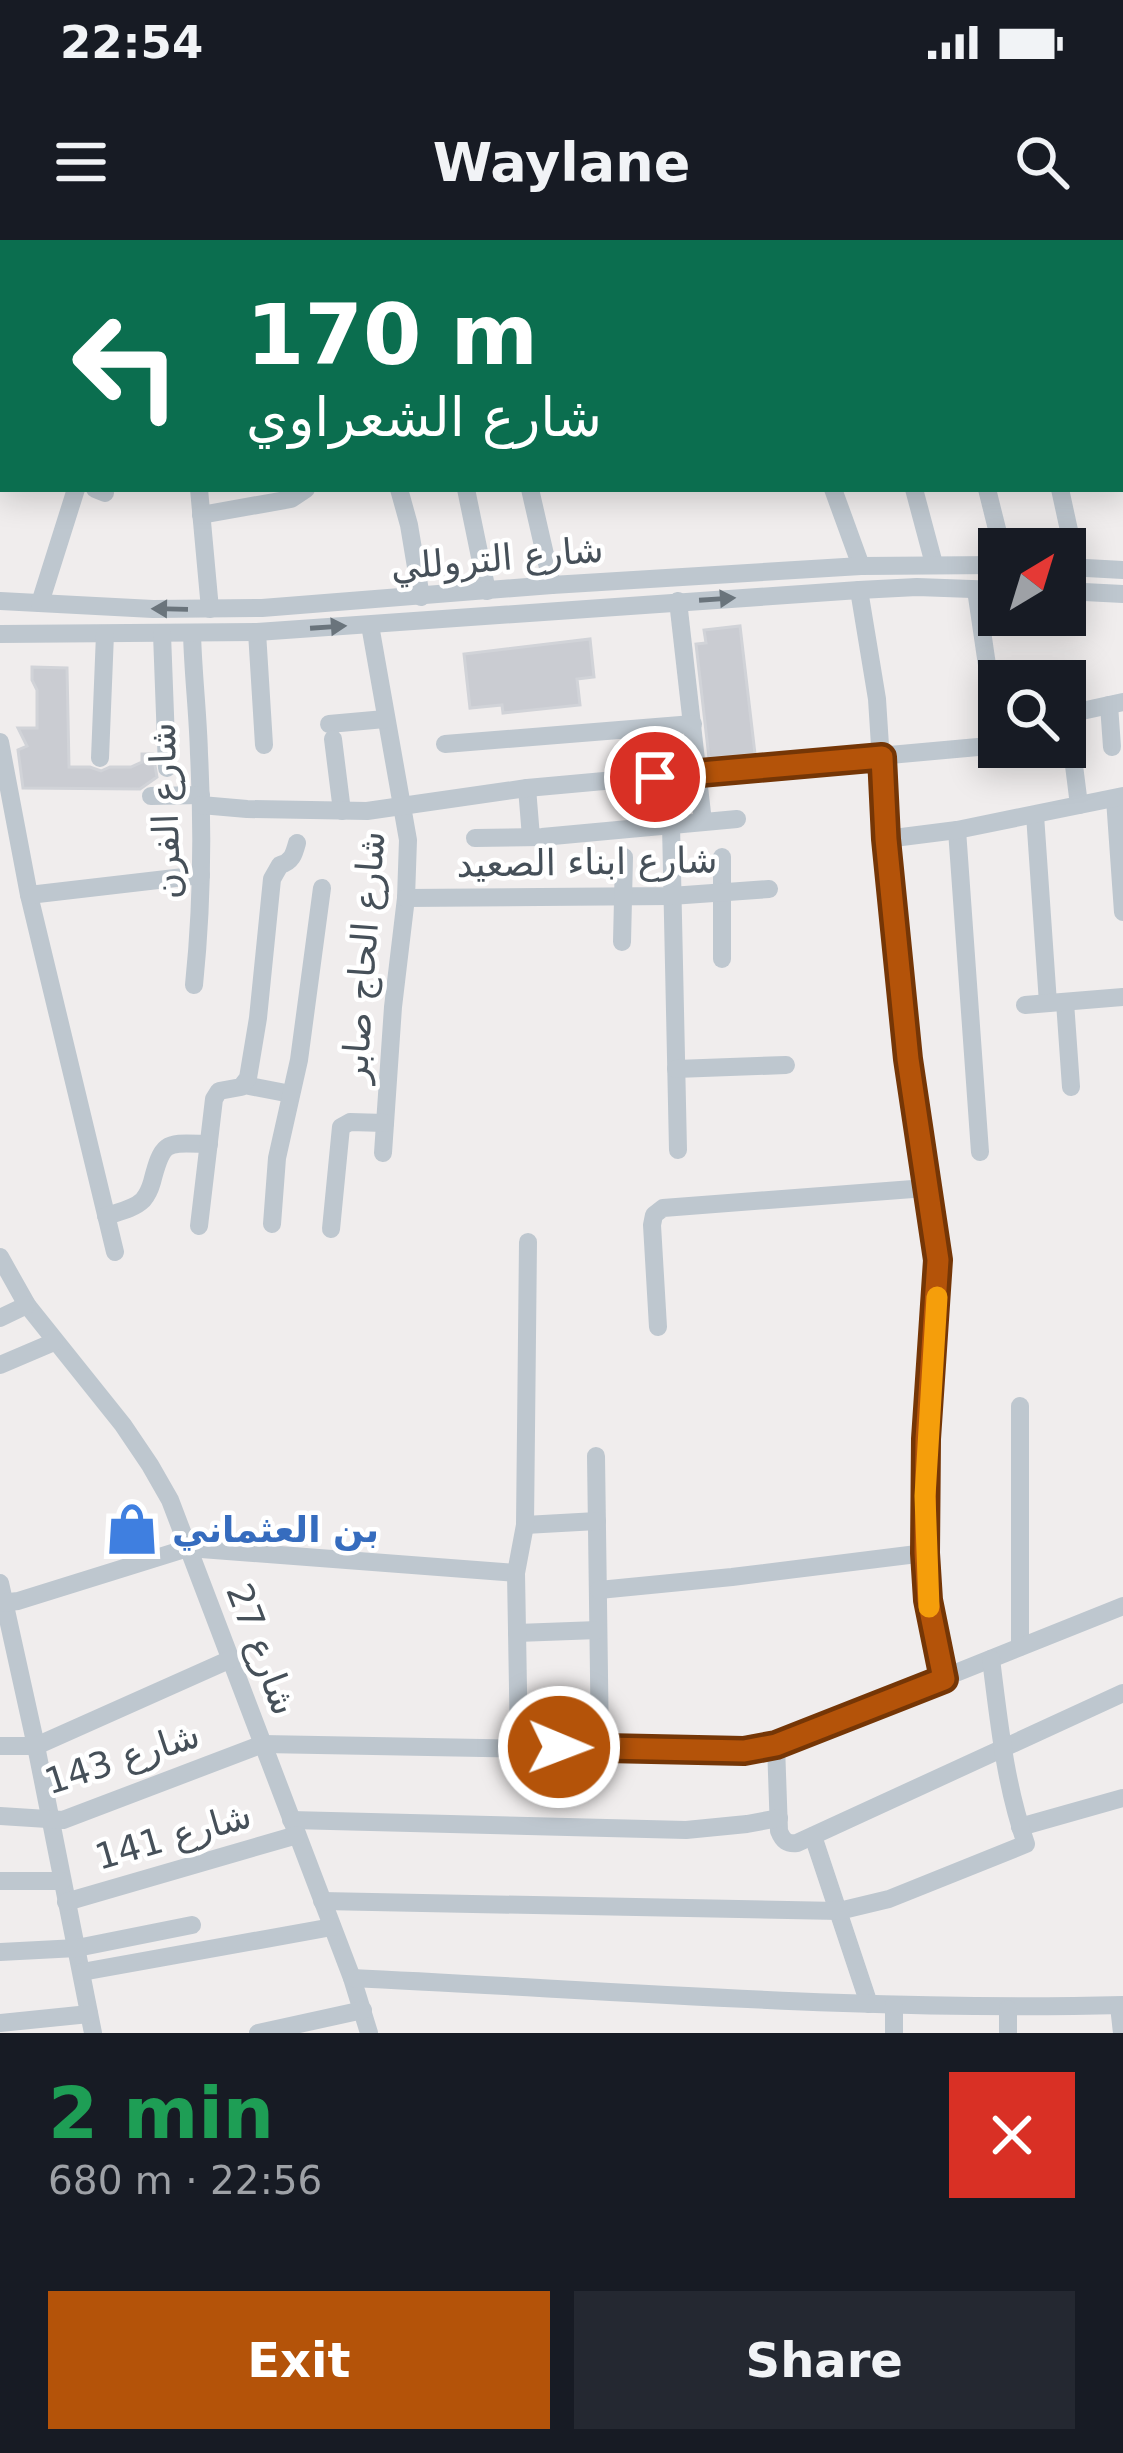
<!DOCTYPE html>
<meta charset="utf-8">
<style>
:root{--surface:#171b24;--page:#242831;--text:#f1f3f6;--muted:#9ea1a6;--accent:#b45309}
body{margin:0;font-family:"DejaVu Sans","Noto Naskh Arabic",sans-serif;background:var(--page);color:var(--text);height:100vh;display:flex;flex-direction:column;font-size:45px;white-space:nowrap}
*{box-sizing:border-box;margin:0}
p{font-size:39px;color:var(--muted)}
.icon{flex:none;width:66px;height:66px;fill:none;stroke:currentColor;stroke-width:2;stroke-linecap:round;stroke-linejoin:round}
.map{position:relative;height:1793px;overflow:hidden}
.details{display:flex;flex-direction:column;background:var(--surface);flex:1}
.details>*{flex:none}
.banner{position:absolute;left:0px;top:0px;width:1125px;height:252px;box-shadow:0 6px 30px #0003;background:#0b6e4f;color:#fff;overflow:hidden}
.needle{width:78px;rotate:38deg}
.buttons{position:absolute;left:978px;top:288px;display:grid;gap:24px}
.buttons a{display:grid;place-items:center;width:108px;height:108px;border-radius:0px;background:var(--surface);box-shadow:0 6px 30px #0003;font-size:60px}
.pin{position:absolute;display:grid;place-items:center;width:102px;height:102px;color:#fff;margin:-51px;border:6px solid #fff;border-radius:50%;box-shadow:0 3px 12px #0007}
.me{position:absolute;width:132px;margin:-66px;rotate:91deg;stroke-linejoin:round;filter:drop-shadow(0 0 9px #0008)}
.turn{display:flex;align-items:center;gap:42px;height:252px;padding:0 48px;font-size:54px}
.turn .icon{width:156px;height:156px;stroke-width:2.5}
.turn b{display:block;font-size:84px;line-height:102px}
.round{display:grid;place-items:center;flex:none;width:126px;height:126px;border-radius:0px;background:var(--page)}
.summary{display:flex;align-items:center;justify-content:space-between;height:204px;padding:0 48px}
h1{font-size:72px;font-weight:800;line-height:90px;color:#1e9e55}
.button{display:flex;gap:24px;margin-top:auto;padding:24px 48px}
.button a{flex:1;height:138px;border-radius:0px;background:var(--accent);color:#fff;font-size:48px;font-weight:800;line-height:138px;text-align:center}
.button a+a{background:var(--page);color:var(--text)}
.status{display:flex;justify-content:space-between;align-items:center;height:84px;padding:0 60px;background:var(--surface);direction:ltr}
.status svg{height:33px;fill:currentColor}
header{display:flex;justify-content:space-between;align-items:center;height:156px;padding:0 48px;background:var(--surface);font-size:54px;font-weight:800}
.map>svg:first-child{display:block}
</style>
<div class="status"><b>22:54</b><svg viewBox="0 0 49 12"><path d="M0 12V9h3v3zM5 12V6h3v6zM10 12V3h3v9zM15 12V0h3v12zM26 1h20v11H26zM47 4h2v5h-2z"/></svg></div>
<header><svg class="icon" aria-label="menu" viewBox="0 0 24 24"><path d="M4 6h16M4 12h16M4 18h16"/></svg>Waylane<svg class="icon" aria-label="search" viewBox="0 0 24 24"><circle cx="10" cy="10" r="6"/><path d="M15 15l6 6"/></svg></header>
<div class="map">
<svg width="1123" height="1793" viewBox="0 0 1123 1793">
<rect width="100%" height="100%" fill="#f0eded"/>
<g fill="#caccd2" stroke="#d1d3d8" stroke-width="3">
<path d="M740,386L755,514L709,518L696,404L706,403L704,390Z"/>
<path d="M590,399L594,437L577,439L580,465L503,473L502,465L470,468L464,414Z"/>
<path d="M32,427L67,428L69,527H90L101,531L110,527H131L142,522V514H153L157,537L140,549L23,548L18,510L27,506L18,488H37V450L32,440Z"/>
</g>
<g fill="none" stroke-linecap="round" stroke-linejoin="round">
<g stroke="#bec7cf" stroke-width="18">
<path d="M132,0V3"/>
<path d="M183,0L184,3"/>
<path d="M239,0V3"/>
<path d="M294,0V3"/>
<path d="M365,0V3"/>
<path d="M472,0V3"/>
<path d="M524,0L525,3"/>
<path d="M669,0V3"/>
<path d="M794,0L795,3"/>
<path d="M871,0V3"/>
<path d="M934,0L935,3"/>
<path d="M999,0V3"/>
<path d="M1040,0L1041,3"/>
<path d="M20,3V0"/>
<path d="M75,3V0"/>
<path d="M404,3L415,0"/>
<path d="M580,3L593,0"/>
<path d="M745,3L760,0"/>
<path d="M1122,10L1123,14"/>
<path d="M1122,28H1123"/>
<path d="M0,43L3,44"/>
<path d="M1122,219L1123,225"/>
<path d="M95,249L105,253"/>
<path d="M199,249L210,369"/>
<path d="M399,249L409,285L421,357"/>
<path d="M466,249L487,351"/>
<path d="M530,249L552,345"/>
<path d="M833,249L861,326"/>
<path d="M914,249L934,324"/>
<path d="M987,249L1002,309"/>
<path d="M1060,249L1077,327"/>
<path d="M201,275L291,259L306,249"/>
<path d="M1068,327L1123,330"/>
<path d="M859,350L877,459L886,599L908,819L938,1020L925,1256L928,1360L944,1439"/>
<path d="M976,350L997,493"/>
<path d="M1065,351L1123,354"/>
<path d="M0,361L153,369L262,368L552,345L861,326L999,325"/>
<path d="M678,361L703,582"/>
<path d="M40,363L76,249"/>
<path d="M370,385L408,600L406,658L393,767L383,913"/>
<path d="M257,392L264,505"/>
<path d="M192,393C193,434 198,474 199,514C203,591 202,668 194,745"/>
<path d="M0,394L257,392L859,350L917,347L999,350"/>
<path d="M162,394L167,528"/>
<path d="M1062,434L1063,441"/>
<path d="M1065,454L1079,565"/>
<path d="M1109,465L1112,507"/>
<path d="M1068,474L1123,462"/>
<path d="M329,484L385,479"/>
<path d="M333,499L342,571"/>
<path d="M0,502L29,655L115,1012"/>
<path d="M445,504L693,484"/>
<path d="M100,518L105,394"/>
<path d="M527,548L531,597"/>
<path d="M151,556L201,555"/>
<path d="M1115,559L1123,672"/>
<path d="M201,565L247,569L367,571L527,548L978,507"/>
<path d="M1035,575L1048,763"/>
<path d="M671,585L678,910"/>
<path d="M957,590L980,912"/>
<path d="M475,598L542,597L737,579"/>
<path d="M886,599L957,590L1123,556"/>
<path d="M722,617V719"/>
<path d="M29,655L201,635"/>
<path d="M406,658L671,656L769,649"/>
<path d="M622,702L624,617"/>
<path d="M1065,762L1071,847"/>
<path d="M1025,765L1123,757"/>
<path d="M676,829L786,825"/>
<path d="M244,845L291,854"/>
<path d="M106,976C118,972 134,969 143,960C148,954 150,949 152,942C163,899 166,903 209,904"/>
<path d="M272,984L277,918L299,820L322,648"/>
<path d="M199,986L214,859L219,851L241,847L248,838L258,778L272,639L280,625C292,622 294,614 297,603"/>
<path d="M331,989L341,887L350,882L385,883"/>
<path d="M0,1017L27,1065L123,1185L150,1225L170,1260L352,1738L369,1793"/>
<path d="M0,1078L27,1065"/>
<path d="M658,1087L652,985L654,975L663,968L926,948"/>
<path d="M0,1125L54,1102"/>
<path d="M596,1216L600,1508"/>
<path d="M525,1285L597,1281"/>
<path d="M0,1343L36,1506L93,1793"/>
<path d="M599,1350L732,1337L925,1313"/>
<path d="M0,1363L18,1361L188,1308L516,1333"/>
<path d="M517,1393L598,1390"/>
<path d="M1020,1407V1166"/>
<path d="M776,1505L779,1591C783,1601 787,1604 797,1603L1123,1453"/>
<path d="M0,1506H36L231,1419"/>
<path d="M519,1507L516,1333L525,1285L528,1002"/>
<path d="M0,1576L63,1580L263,1504L714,1512L744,1511L776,1505L1123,1366"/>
<path d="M291,1580L686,1590L747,1584L779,1578"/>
<path d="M1020,1587L1123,1558"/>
<path d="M813,1596L869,1764"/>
<path d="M0,1641H62"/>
<path d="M322,1661L839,1671L889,1659L1026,1604C1005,1544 999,1482 991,1419"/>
<path d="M66,1662L297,1595"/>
<path d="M0,1712L77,1708L192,1685"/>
<path d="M82,1732L332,1687"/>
<path d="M352,1738C608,1750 867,1772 1123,1765"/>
<path d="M1119,1766L1122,1793"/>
<path d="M1008,1769V1793"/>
<path d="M0,1783L89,1774"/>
<path d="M258,1793L363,1770"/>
<path d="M894,1793V1765"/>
</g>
</g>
<defs><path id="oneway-solid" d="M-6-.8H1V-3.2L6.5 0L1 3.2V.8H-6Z" transform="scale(3)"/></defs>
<g fill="#6a747c">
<use href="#oneway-solid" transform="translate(717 359) rotate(-4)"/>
<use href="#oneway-solid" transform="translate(170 369) rotate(-179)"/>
<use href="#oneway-solid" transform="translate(328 387) rotate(-4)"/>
</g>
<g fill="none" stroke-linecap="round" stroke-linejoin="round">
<g stroke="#753606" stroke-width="30">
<path id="route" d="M559,1507L744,1511L776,1505L944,1439L928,1360L925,1313L926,1199L938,1020L908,819L886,599L882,517L655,537"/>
</g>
<use href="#route" stroke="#b45309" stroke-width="21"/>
<path stroke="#f59e0b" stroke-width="21" d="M929,1367L925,1256L937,1057"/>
</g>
<defs>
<g id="shop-bare" transform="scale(4.14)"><path d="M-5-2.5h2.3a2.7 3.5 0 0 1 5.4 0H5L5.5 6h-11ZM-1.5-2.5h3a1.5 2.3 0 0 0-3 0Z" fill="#3f7fe0" stroke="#fff" stroke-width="2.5" paint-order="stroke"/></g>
</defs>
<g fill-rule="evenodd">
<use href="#shop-bare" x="132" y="1289"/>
</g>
<g text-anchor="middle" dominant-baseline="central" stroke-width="9" stroke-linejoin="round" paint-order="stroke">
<g font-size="36" fill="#465059" stroke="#fff">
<text transform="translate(497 318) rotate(-5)">شارع التروللي</text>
<text transform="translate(165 571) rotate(-92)">شارع الفرن</text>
<text transform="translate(587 622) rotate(-1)">شارع ابناء الصعيد</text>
<text transform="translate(363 717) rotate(-86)">شارع الحاج صابر</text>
<text transform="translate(262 1409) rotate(69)">شارع 27</text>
<text transform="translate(122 1518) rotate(-18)">شارع 143</text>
<text transform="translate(173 1596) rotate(-16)">شارع 141</text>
</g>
<g font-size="36" font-weight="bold" fill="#366cbe" stroke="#fff" text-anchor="start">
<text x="172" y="1289">بن العثماني</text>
</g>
</g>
</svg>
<div class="buttons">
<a><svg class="needle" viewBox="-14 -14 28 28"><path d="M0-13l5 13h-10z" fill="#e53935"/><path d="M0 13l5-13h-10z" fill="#9ea1a6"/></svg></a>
<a><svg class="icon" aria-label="search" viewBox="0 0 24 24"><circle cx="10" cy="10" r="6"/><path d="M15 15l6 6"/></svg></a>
</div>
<div class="pin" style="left:655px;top:537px;background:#d93025"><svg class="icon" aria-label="arrive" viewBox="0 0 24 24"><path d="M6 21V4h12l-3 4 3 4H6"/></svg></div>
<svg class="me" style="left:559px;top:1507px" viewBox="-20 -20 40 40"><circle r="17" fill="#b45309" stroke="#fff" stroke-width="3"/><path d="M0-11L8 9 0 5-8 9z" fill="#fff"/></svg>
<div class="banner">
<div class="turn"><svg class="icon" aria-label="left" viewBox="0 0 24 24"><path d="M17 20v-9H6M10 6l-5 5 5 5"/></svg><div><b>170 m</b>شارع الشعراوي</div></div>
</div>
</div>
<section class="details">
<div class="summary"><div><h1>2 min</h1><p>680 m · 22:56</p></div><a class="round" style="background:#d93025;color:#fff"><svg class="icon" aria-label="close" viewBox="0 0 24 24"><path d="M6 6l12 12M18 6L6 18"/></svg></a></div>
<div class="button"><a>Exit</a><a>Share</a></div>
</section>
